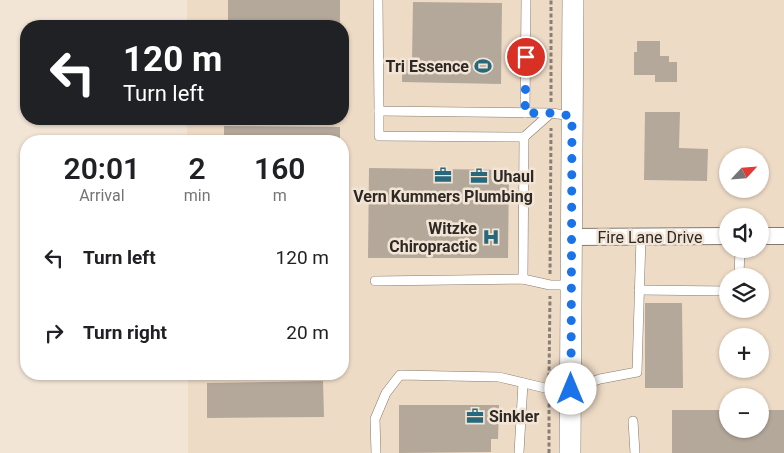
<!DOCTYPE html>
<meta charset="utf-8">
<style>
:root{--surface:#fff;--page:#f6f6f6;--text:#202124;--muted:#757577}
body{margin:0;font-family:Roboto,sans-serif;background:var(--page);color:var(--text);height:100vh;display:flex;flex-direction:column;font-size:19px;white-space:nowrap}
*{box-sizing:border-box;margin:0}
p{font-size:16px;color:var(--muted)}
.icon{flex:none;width:28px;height:28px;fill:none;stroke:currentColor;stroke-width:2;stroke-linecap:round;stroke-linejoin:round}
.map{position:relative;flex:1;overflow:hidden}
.sheet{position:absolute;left:20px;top:135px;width:329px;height:245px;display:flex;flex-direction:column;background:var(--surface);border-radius:20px;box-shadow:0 1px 4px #0004}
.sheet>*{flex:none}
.banner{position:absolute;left:20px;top:20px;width:329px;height:105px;border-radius:20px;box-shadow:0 1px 4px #0004;background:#202124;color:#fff;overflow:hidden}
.needle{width:32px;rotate:64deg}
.fabs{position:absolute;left:719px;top:148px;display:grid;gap:10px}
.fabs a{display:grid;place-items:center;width:50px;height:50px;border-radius:50%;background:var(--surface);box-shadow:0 1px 4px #0004;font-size:25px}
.pin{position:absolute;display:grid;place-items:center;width:42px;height:42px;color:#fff;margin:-21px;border:2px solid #fff;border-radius:50%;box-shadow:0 1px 5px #0007}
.me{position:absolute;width:55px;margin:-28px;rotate:0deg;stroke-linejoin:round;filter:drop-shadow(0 0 4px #0008)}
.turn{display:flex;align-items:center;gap:18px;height:105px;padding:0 20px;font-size:22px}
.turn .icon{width:65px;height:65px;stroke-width:2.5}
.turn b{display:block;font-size:35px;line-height:42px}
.eta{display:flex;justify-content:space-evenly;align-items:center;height:85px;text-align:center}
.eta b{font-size:30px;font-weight:600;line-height:35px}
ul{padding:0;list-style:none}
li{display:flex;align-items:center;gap:15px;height:75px;padding:0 20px}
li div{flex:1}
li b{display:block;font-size:19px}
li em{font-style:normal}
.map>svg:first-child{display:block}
</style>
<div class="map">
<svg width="784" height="453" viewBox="0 0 784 453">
<rect width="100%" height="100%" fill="#f2e5d6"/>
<path fill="#eedbc6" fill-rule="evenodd" d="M187,0H784V453H188V374H342V141H187V119H342V26H187ZM728,156H760V189H728ZM728,216H760V249H728ZM728,276H760V309H728ZM728,336H760V369H728ZM728,396H760V429H728Z"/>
<g fill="#b4a89a">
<rect x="228" y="0" width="112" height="26"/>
<path d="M413,2L502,3L501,84L402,82V60H412Z"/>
<path d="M637,41H660V56H669V62H677V82H655V75H634V52H637Z"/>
<path d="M645,112H680L679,148L708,149L707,181L644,180Z"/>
<path d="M224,126L340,127V141H224Z"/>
<path d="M369,168L509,170L508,258H368Z"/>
<path d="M645,303H682L683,388H645Z"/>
<path d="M323,381L324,417L207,418V383Z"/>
<path d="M399,405H499L498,439H491V452L399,453Z"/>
<path d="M672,410H728V429H760V410H784V453H672Z"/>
</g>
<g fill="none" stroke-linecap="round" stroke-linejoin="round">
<g stroke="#867a6d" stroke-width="10">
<g id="service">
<path d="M378,0L379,111L551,113L572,116"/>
<path d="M379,111V136L524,137L551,113"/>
<path d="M525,113L526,0"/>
<path d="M739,276L740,249"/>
<path d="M523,279L524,137"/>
<path d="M375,281L523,279L550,285H571"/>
<path d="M639,290L728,291"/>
<path d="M633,421L635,453"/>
<path d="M376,453L375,419L386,393L400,375L499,377L549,389H571L600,379L637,372L641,237"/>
<path d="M519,453L523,383"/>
</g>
</g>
<g stroke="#867a6d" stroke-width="18">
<g id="minor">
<path d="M760,236H784"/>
<path d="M572,237L728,236"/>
</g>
</g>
<g stroke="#867a6d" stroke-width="22">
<path id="tertiary" d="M570,453L573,0"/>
</g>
<g stroke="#877e74" stroke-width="3" stroke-dasharray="4 2.5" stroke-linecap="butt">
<path d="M551,102V0"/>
<path d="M550,274L551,128"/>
<path d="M549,377L550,296"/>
<path d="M549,453V401"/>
</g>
<use href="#service" stroke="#fff" stroke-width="9"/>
<use href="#minor" stroke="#fff" stroke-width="16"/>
<use href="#tertiary" stroke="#fff" stroke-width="21"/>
</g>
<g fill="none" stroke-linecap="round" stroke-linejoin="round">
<path stroke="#1a73e8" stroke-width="9" stroke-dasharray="0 16.2" d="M526,57L525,113H551L572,116L571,389"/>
</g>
<defs>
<g id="stadium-bare" transform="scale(1.35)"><path d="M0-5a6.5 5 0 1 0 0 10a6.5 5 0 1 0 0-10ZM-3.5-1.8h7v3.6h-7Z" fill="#27687c" stroke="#f2e5d6" stroke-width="2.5" paint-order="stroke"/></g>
<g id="office-bare" transform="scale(1.35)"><path d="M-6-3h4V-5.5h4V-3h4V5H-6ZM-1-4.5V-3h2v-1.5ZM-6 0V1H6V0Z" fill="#27687c" stroke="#f2e5d6" stroke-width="2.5" paint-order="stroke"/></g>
<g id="hospital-bare" transform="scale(1.35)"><path d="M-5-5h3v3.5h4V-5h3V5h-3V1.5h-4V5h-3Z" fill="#27687c" stroke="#f2e5d6" stroke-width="2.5" paint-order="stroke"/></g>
</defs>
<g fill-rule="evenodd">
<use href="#stadium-bare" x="483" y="66"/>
<use href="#office-bare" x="443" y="175"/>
<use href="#office-bare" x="479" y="176"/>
<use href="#hospital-bare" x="491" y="237"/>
<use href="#office-bare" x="475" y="416"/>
</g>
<g text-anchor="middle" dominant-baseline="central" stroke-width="5" stroke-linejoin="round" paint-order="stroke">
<g font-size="16" font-weight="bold" fill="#2e2924" stroke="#f2e5d6" text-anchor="end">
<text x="469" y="66">Tri Essence</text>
<text x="493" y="176" text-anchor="start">Uhaul</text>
<text x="443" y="196" text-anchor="middle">Vern Kummers Plumbing</text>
<text x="477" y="228">Witzke<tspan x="477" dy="18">Chiropractic</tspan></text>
<text x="489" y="416" text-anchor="start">Sinkler</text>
</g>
<g font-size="16" fill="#2e2924" stroke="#f2e5d6">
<text x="650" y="237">Fire Lane Drive</text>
</g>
</g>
</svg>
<div class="fabs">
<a><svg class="needle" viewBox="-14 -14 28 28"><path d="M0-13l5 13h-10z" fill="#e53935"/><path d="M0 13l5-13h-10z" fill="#757577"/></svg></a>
<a><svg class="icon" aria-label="sound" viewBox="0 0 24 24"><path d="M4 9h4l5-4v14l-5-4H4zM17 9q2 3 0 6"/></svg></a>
<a><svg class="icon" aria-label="layers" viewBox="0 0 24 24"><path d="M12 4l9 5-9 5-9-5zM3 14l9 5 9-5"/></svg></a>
<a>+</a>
<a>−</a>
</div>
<div class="pin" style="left:526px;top:57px;background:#d93025"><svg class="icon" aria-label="arrive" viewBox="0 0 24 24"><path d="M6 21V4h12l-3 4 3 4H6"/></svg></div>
<svg class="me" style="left:571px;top:389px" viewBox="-20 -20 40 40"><circle r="19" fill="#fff"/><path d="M0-13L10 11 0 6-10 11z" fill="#1a73e8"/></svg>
<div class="banner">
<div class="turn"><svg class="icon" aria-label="left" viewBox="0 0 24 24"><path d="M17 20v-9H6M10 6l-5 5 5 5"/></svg><div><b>120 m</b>Turn left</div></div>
</div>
<section class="sheet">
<div class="eta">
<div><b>20:01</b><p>Arrival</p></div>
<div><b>2</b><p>min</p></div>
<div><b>160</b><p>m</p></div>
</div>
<ul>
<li><svg class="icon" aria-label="left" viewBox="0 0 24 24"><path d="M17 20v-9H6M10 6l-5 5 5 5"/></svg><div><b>Turn left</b></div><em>120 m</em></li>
<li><svg class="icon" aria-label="right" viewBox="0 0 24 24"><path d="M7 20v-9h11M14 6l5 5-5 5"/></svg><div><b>Turn right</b></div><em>20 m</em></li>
</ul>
</section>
</div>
